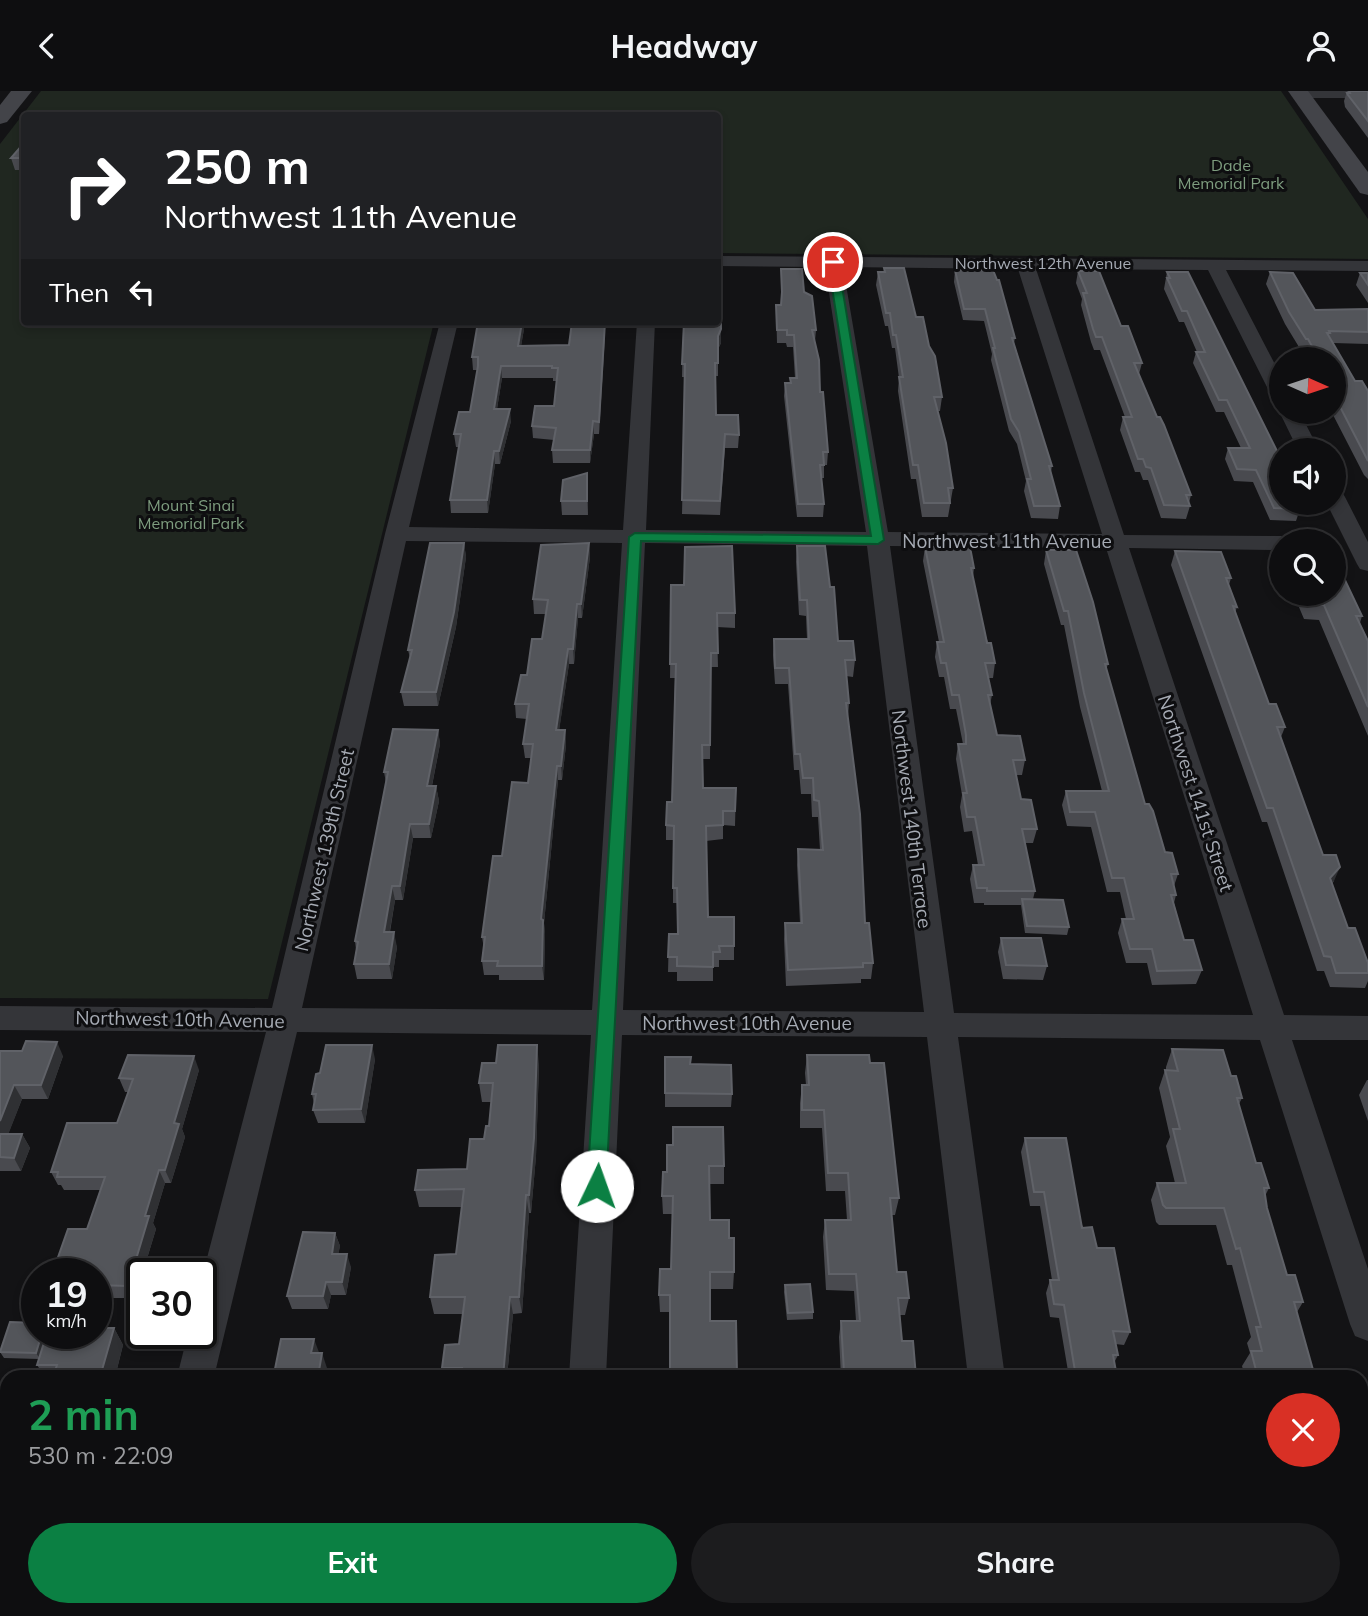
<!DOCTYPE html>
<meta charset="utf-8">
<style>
:root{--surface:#0e0e10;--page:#1c1c1e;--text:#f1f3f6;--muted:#9b9c9f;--line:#2e2e30;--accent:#0b8043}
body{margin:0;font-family:Mulish,sans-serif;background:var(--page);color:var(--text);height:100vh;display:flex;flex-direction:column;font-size:26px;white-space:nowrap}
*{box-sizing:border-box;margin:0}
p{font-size:23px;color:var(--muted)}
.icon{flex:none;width:38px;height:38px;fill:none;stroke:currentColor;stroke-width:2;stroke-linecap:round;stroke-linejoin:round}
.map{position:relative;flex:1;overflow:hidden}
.panel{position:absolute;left:0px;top:1279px;width:1368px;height:247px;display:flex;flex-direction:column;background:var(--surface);border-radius:21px 21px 0 0;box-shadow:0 4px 10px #0003,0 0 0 2px var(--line)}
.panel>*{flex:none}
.hud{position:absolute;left:21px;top:21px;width:700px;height:214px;border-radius:7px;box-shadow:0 4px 10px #0003,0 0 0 2px var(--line);background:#202124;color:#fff;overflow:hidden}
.needle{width:46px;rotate:93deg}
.controls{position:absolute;left:1269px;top:256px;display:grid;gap:14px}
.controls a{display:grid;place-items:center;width:77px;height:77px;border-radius:50%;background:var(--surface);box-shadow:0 4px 10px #0003,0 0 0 2px var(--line);font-size:35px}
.speed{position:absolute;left:21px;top:1167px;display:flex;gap:14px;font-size:35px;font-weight:700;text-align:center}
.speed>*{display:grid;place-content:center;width:91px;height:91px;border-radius:50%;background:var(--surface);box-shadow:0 4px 10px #0003,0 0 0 2px var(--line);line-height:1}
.speed small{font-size:18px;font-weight:400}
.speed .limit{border:4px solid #111;border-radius:10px;background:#fff;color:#111}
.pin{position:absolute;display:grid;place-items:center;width:60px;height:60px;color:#fff;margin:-30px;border:4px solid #fff;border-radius:50%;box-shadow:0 2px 7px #0007}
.me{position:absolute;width:77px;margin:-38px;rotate:3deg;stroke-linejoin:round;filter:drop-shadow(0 0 5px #0008)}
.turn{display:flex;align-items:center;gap:24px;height:147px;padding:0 28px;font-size:32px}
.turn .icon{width:91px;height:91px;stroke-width:2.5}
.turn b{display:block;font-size:49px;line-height:60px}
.then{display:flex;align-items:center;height:66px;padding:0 28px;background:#0003;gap:14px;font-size:26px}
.round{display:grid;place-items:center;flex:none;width:74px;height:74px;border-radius:37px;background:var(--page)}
.headline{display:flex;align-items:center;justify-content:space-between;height:119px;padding:0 28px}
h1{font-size:42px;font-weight:700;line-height:52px;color:#1e9e55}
.action{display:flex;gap:14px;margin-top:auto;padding:14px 28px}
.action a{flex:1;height:80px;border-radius:42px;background:var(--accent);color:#fff;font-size:28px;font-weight:700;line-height:80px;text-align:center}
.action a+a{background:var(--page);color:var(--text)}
header{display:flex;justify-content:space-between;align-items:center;height:91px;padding:0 28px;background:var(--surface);font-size:32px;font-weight:700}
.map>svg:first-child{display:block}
</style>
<header><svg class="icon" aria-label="back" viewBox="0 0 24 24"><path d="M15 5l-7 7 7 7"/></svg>Headway<svg class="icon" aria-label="person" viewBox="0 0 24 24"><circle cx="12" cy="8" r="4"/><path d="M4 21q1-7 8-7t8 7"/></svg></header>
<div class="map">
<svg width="1368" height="1525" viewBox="0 0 1368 1525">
<rect width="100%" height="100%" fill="#131315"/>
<path fill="#202720" d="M41,0H1281L1368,128V168L718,162V24H24V231H434L268,908L0,907V53Z"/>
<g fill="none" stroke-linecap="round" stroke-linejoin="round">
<g fill="#343539" fill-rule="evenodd">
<path d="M1295,0H1368V7H1300L1295,6L1293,3Z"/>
<path d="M718,165L1368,170V180L1226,179L1281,285V310L1274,308L1271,304L1208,179L1036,178L1124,444L1281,445L1291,450H1281V459L1129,457L1284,924L1368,925V949H1292L1368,1178V1250L1355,1245L1350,1233L1260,949L958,946L1005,1286H968L927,946L622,944L606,1286H569L591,944L297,941L214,1286H177L188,1242H201V1190L266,941L0,939V915L272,917L385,443L440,231H458L409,436L623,439L637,231H655L646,439L866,441L825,176L718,175ZM843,176L1018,178L1102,443L888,441ZM406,450L622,452L592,919L302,917ZM645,452L867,455L924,921L623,919ZM890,455L1106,457L1253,924L954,922Z"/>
<path d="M1281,317V320H1299L1319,359H1298L1279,320Z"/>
<path d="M1334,399L1342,401L1345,406L1368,451V480L1360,478L1357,473L1326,411H1334Z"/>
<path d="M116,1519H158L156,1525H114Z"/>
<path d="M555,1519H597L596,1525H554Z"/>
<path d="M996,1519H1038L1039,1525H997Z"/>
</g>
<g fill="#434449" fill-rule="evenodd">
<path d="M11,0H32L7,31L0,33V14Z"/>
<path d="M1288,0H1308L1368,81V104L1360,102Z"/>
</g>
</g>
<g fill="#494a4f">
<path d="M1347,0H1368V47L1345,16L1344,10Z"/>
<path d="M24,52V79H15L11,67Z"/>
<path d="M884,177L916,226L929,255L942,306L940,320H938L953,397L948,426H922L916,388H911L898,300L899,287L895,257H892L888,235H885L876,194L878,181H884Z"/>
<path d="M781,178L804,201L816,239L815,250L820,301L828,361L827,374H824V387H821L824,413L823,426H797L784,305L785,292H790L795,287L793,256H787L786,252H777L776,214H781Z"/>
<path d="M955,179L1015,247L1014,252L1052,375L1051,381L1060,415L1058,428L1031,427L1024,400L1026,390L1017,353L1009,340L991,269L992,263L984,230L963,229L954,191Z"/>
<path d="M1078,180L1121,235L1142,272L1139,283L1191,404L1189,412L1190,415L1186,428L1161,427L1148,389H1143L1140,381H1135L1120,339L1123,326H1125L1100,259H1094L1091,251L1081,214L1082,208L1076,192Z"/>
<path d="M1167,181L1281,411H1298L1300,418L1296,430L1270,429L1253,391L1234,390L1225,368L1228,357H1241L1224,321H1216L1193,272L1196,261H1197L1184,231H1179L1164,198Z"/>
<path d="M1270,181L1315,219L1368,218V253L1333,252L1355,290L1368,300V388L1364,384L1331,320H1334V268H1308L1305,261H1302L1285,233L1266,193Z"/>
<path d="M1360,182H1368V212L1356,194Z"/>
<path d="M605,231V244L599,343H594L590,372H553L552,359L554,349L533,347L532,335L554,315L557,290H553V287H502L497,318L511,330L500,373H495L488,422H451L450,409L459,356H456L454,343L470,321L478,279H473L472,266L524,238L521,255L569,254Z"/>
<path d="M683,238L721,252L718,258V285H716V324L739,344L738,357H725L720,424L682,423L685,286H682Z"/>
<path d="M587,382L588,424H562L561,410Z"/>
<path d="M464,452L466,466L456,536L438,615H404L401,601L410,567L408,559Z"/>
<path d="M589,452L590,466L582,527H578L574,573H569L559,639H565L566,654L562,689H558L544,832L545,843L544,889H499V884H484L482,870L484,858L482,846L502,765L528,692L531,667H525L523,653L527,628L516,627L515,613L542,548L546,523H534L533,508Z"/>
<path d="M797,455L830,496L838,550L855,569L853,586L846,585L849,612L848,626L865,832L873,872L871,888H861V892L786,895L784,848L785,832H800L797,774L798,758L820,759L818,726H812L811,703H801L799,679H794L788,593H775L773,564L774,548H807L806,525L799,524L796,471Z"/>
<path d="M925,456L974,477L973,486L985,542L995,572L993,587H988L992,604L990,614L997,644L1025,669L1022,684H1016L1021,708L1037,738L1033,752H1025L1035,800L1033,808L1069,836L1067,844L1025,842L1021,814H984V812H974L970,788L973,774H978L972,740L964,741L960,716L962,704L956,668L958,653H963L956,618H950L944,586H939L935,566L937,551H939L923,470Z"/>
<path d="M1046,459L1108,573L1106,579L1145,713L1165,761L1178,783L1174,795L1176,804L1174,812L1184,849L1202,879L1196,893L1152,894L1147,872H1126L1118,842L1122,828H1126L1120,801H1107L1091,736L1067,735L1062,714L1066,700H1102L1080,616L1064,534H1061L1044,473Z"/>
<path d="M1175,460L1231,487L1229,494L1237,516L1235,522L1247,556L1269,613L1285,636L1281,646L1323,764L1334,790L1332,793L1348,837L1368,872V890L1365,897L1330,896L1324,880H1317L1267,731H1262L1171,474Z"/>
<path d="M671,494L735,522V537L717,536L718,576H711L710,668H702L703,697H736L735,735L723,734V748L706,750L708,826L734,855V869H719V876H713V890H677V881H668L669,843H678L677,812H673V749H666V734L672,711L675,587H670Z"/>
<path d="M1293,502H1334L1362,525L1360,532L1368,550V645L1319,529L1304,528Z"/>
<path d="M438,639L440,653L432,695H436L439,710L431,747H413L403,809H395L390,841L397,856L392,888H357L354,873L356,859L355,850L386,692L384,681Z"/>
<path d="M1001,847L1047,875L1043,889L1003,888L998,861Z"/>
<path d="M1172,958L1231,985L1242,1007L1239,1013L1256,1072L1269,1097L1265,1105L1267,1117L1287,1184L1303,1211L1297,1221L1315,1286H1245L1242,1275L1250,1262L1247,1252L1251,1246L1232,1174H1227L1216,1134H1159L1156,1131L1151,1109L1157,1092H1175L1166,1055L1170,1046L1159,997L1165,979L1166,980V976Z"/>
<path d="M0,960L63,965L48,1008H22L8,1043H22L30,1057L21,1080H0Z"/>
<path d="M807,964L870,972L899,1107L895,1124H892L897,1181L909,1207L905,1224H900L902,1250L916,1286H841L839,1246L841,1230H856L854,1200L826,1199L823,1146L825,1129H847L845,1100H826L822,1037H800V1012L802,994H806L805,982Z"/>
<path d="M375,968L365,1032H318L313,1019L314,1013L312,1003L320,982Z"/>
<path d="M539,973L536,1065L531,1122H529L522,1222L513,1223L507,1286H444L442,1277L459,1253L463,1223H434L430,1206L456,1163L462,1116H419L415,1099L467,1078L484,1048L489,1035L491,1011H482L479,992Z"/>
<path d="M691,973L732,1003L731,1016H665V1002Z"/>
<path d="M199,979L182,1038L185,1046L171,1092H165L153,1132L156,1138L135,1207H96V1183H63L56,1172L87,1138L100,1099H64L61,1094H58L51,1081L117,1032L128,1001H125L119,987Z"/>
<path d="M1367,989H1368V1030L1359,1004Z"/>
<path d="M1025,1047L1097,1157L1130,1241L1124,1254L1115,1253L1118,1264L1114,1272L1117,1286H1069L1059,1227L1050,1226L1046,1202L1050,1189H1052L1040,1115H1030L1021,1061Z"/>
<path d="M667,1054L724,1075V1093H709L710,1129L729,1147L734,1181L733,1198H710V1230H736L737,1286H670V1221H660L659,1204L671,1178L673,1123H663L662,1105L667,1081Z"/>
<path d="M335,1142L340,1155L338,1163L351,1176L346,1204H331L328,1218H292L287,1205Z"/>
<path d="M785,1194L813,1221V1228L787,1229L784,1201Z"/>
<path d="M114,1237L123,1254L115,1286H45L37,1274L39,1268L4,1267L0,1261V1259L37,1242Z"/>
<path d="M7,1335V1412H0V1340H3Z"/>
<path d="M413,1519H495L496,1521V1525H414Z"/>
<path d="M1103,1519H1165L1166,1525H1101V1523Z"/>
<path d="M1277,1519H1341L1343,1525H1279Z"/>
</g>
<g fill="#2f3033">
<path d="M522,231H523L524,238L519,267L518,255Z"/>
<path d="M605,231V244L599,343V331Z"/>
<path d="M721,238V252L718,258V245Z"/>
<path d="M501,275L502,287L495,330L494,318Z"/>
<path d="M510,318L511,330L500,373L499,360Z"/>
<path d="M593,330L594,343L590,372V359Z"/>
<path d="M494,360L495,373L488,422L487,409Z"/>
<path d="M464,452L466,466L456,536L438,615L436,601Z"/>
<path d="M589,452L590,466L582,527L581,513Z"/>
<path d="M577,513L578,527L574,573L573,558Z"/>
<path d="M568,558L569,573L557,654L556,639Z"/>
<path d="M438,639L440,653L429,709L427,695Z"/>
<path d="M565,639L566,654L562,689L561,675Z"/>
<path d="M557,675L558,689L544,832L545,843L544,889L542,875L541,828Z"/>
<path d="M436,695L439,710L431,747L429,733Z"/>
<path d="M410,733L413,747L403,809L400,795Z"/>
<path d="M1340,776L1334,790L1323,801L1330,787Z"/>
<path d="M392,795L395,809L387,856L384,841Z"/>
<path d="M394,841L397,856L392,888L389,873Z"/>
<path d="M57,951L63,965L48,1008L41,994Z"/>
<path d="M372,954L375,968L365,1032L361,1018Z"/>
<path d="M537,954L539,973L536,1065L531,1122L529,1104Z"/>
<path d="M194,965L199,979L182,1038L185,1046L171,1092L165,1079L174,1032Z"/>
<path d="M14,994L22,1008L3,1057L0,1051V1030Z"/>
<path d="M22,1043L30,1057L21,1080L14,1067Z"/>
<path d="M159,1079L165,1092L153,1132L156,1138L135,1207L128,1195L145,1125Z"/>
<path d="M526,1104L529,1122L522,1222L519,1206Z"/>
<path d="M335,1142L340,1155L336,1176L332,1163Z"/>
<path d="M347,1163L351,1176L346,1204L342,1191Z"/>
<path d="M326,1191L331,1204L328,1218L323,1205Z"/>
<path d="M510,1206L513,1223L507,1286H503Z"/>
<path d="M114,1237L123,1254L115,1286H100Z"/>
<path d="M42,1242H49L40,1268L36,1262Z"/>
<path d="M314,1248L320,1264L311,1262Z"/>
<path d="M322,1262L327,1277L326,1286H318Z"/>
<path d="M32,1519H44L42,1525H30Z"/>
<path d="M279,1519H288L287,1525H278Z"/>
<path d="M491,1519H495L496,1525H491Z"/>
</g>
<g fill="#53555a" stroke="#606268" stroke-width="2">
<path d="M1349,0H1368V30L1348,4L1347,2H1350Z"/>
<path d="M24,52V67H11Z"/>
<path d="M718,175H720L721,238L718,245V272H715L716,324H738L739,344L725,343L720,410L682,409L685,273H682L684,231H718Z"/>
<path d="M884,177H904L916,226H923L929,255L935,265L942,306H934L946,352L953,397H948L950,412H924L918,374H913L899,286H903L896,244H893L890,222H886L878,181H885Z"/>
<path d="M781,178H802L804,201L812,205L816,239H812L819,269L820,301H823L828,361H823L824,374H820L824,413H798L785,292H791L790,287H797L794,244H787V239H777L776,214H781L782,201Z"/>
<path d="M955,179H993L997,189H999L1015,247H1012L1052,375H1049L1060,415H1034L1027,388H1031L1019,341L1011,328L993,257H995L985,218H964Z"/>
<path d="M1078,180H1099L1121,235H1128L1142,272H1134L1157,326H1160L1164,334L1191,404H1186L1190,415L1164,414L1151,377L1146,376L1143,368H1138L1123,326H1132L1102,246H1096L1093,238L1083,202H1087Z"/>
<path d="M1167,181H1188L1281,368V411H1297L1300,418L1274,417L1256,379L1237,378L1228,357H1250L1227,309H1219L1196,261H1205L1187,220H1182L1167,187H1170Z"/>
<path d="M1270,181L1293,182L1315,219L1368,218V241L1329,240L1330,242H1327L1355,290H1362L1368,300V370L1334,304V268H1319L1308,248H1306L1289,221Z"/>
<path d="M1360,182H1368V194Z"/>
<path d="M478,231H522L518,255L569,254L572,231H605L599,331L593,330L590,359H552L556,337L532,335L535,315H554L558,277H552V275H501L494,318H510L499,360H494L487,409H450L461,343H454L459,321H470L478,275V266H472Z"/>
<path d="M587,382V410H561L563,389Z"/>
<path d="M430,452H464L454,521L436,601H401L412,559H408Z"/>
<path d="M589,452L581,513H577L573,558H568L556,639H565L561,675H557L541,828L543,829L542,875H497L498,870H482L485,846H482L493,765H502L512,691L528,692L533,653H523L529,613H515L521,584H527L532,548H542L548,509L533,508L541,454Z"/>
<path d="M732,455L735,522H717L718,562H711L710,654H702L703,697H736L735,720H723V734L706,735L708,826H734V855H719L720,861H713V876L677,875V866H668L669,843H678L677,797H673L674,735L666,734L667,711H672L676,573H670L671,494H684L685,456Z"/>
<path d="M797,455H825L830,496H834L838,550H853L855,569H845L849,612H846L860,723L865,832H869L873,872H863V876L788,879L785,832H802L798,758L823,759L819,710L814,709L813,687H803L800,663H795L789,577H775L774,548H809L807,509H800Z"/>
<path d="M925,456H970L974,477H971L985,542L987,552H991L995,572H985L992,604H988L997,644L1020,645L1025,669H1013L1021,708L1031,709L1037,738H1022L1035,800H987V797H977L973,774H984L975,726H967L963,702H967L958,653H966V644L959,604H952L946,572H941L937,551H944Z"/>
<path d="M1046,459H1076L1093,511L1108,573H1105L1145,713H1149L1153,720L1165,761L1172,762L1178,783H1171L1176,804H1171L1184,849H1193L1202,879L1157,880L1152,858H1130L1122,828H1134L1124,787H1112L1095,721H1070L1066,700H1109L1084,602L1068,520H1064Z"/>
<path d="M1175,460L1221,461L1231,487H1226L1237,516L1233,515L1269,613H1276L1285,636H1277L1323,764H1336L1340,776L1330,787L1348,837H1355L1368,872V882H1336L1331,866L1324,865L1273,717H1267Z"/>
<path d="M1334,466L1362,525H1356L1368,550V616L1324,514H1309L1304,502H1334Z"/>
<path d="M393,638L438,639L427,695H436L429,733H410L400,795H392L384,841H394L389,873H354L358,851L355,850L388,681H384Z"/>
<path d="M1022,808L1063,809L1069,836L1027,835Z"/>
<path d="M1001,847H1041L1047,875L1006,874Z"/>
<path d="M26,950L57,951L41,994H14L0,1030V960H22Z"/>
<path d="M326,954H372L361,1018L313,1019L316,1003H312L316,983L320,982Z"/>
<path d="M498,954H537L534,1047L529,1104H526L519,1206H510L503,1286H461L462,1277H442L445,1254L459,1253L465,1206H430L435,1164L456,1163L464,1098L415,1099L418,1079L467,1078L470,1048H484L486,1035H489L493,992H479L482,972H496Z"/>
<path d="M1172,958L1223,959L1231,985H1236L1242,1007H1237L1256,1072H1261L1269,1097H1264L1267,1117L1287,1184H1295L1303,1211H1294L1315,1286H1274L1273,1283H1257L1251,1260H1262L1256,1236H1261L1240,1157L1236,1158L1224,1117H1166L1163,1114L1157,1092H1186L1173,1038H1180L1165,979L1178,980Z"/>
<path d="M128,964L194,965L174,1032L179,1033L165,1079H159L145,1125H149L128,1195L96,1194V1183H72L76,1172H56L68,1138H87L105,1086H57L58,1081H51L67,1032H117L133,988L119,987Z"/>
<path d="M807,964H869L870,972H884L899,1107H890L897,1181H906L909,1207H898L902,1250H913L916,1286H866L865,1281H844L841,1230H860L856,1183H829L825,1129H851L848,1082H828L824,1019H802V994H809Z"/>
<path d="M665,966H691L690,973L731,974L732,1003L665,1002Z"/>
<path d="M673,1036H723L724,1075H709L710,1129H729V1147H734V1181H710V1230H736L737,1283H708V1286H670V1204H659L660,1178H671L673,1105H662L663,1081H667V1054H673Z"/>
<path d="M0,1043H22L14,1067L0,1066Z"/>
<path d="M1025,1047H1066L1082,1137L1092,1136L1097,1157H1114L1130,1241L1113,1240L1118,1264H1113L1117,1286H1076L1064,1214L1054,1213L1050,1189H1059L1044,1101H1034Z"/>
<path d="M303,1141L335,1142L332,1163H347L342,1191H326L323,1205H287Z"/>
<path d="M810,1193L813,1221L788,1222L785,1194Z"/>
<path d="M10,1231L37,1232V1242H42L36,1262L0,1261Z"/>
<path d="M96,1237H114L100,1286H53L57,1274H37L47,1242H96Z"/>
<path d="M281,1248H314L311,1262H322L318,1286H269L270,1278H275Z"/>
<path d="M5,1335H7V1397H0V1340H3Z"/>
<path d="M1362,1435L1366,1451H1362Z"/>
<path d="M0,1492H7V1519H32L30,1525H0Z"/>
<path d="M216,1519H279L278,1525H215Z"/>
<path d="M413,1519H491V1525H433V1522H413Z"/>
<rect x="655" y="1519" width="78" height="6"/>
<rect x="814" y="1519" width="126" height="6"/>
<path d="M1110,1519H1165L1166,1525H1111Z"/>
<path d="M1294,1519H1341L1343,1525H1295Z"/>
</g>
<path fill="#0b8043" stroke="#07532c" stroke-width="2" d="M833,168L838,171L884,449L878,453L641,450L606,1095L603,1101L597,1103L590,1101L587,1095L629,446L635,442L871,445L828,171Z"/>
<g text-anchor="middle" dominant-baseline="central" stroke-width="6" stroke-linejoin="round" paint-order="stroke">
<g font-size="16" fill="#7e9d7f" stroke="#0e0e10">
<text x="1231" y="74">Dade<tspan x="1231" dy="18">Memorial Park</tspan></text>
<text x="191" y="414">Mount Sinai<tspan x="191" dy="18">Memorial Park</tspan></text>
</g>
<g font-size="16" fill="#a6abb4" stroke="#0e0e10">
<text x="1043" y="172">Northwest 12th Avenue</text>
</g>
<g font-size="19" fill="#a6abb4" stroke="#0e0e10">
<text x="1007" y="450">Northwest 11th Avenue</text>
<text transform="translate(1196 702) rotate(72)">Northwest 141st Street</text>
<text transform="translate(912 728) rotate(83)">Northwest 140th Terrace</text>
<text transform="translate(324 759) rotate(-77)">Northwest 139th Street</text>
<text transform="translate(180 928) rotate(1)">Northwest 10th Avenue</text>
<text x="747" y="932">Northwest 10th Avenue</text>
</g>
</g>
</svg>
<div class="controls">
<a><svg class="needle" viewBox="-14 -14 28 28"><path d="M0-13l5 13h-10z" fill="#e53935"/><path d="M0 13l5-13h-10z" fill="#9b9c9f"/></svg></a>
<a><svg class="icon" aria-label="sound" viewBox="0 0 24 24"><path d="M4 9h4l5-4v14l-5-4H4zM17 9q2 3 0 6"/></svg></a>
<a><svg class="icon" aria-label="search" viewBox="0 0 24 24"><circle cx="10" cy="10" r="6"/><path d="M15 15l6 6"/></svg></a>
</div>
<div class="speed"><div>19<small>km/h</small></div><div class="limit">30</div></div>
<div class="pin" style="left:833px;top:171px;background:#d93025"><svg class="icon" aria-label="arrive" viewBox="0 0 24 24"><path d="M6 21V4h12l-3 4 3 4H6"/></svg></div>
<svg class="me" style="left:597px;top:1095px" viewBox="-20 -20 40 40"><circle r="19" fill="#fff"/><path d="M0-13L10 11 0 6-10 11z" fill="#0b8043"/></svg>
<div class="hud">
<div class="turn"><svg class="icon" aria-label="right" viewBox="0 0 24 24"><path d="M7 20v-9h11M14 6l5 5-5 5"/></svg><div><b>250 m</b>Northwest 11th Avenue</div></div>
<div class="then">Then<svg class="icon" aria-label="left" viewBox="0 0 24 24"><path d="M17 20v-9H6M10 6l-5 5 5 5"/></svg></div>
</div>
<section class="panel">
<div class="headline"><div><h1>2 min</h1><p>530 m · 22:09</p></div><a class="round" style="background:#d93025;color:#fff"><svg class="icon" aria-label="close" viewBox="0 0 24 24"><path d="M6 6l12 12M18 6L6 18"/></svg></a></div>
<div class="action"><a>Exit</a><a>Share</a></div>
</section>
</div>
